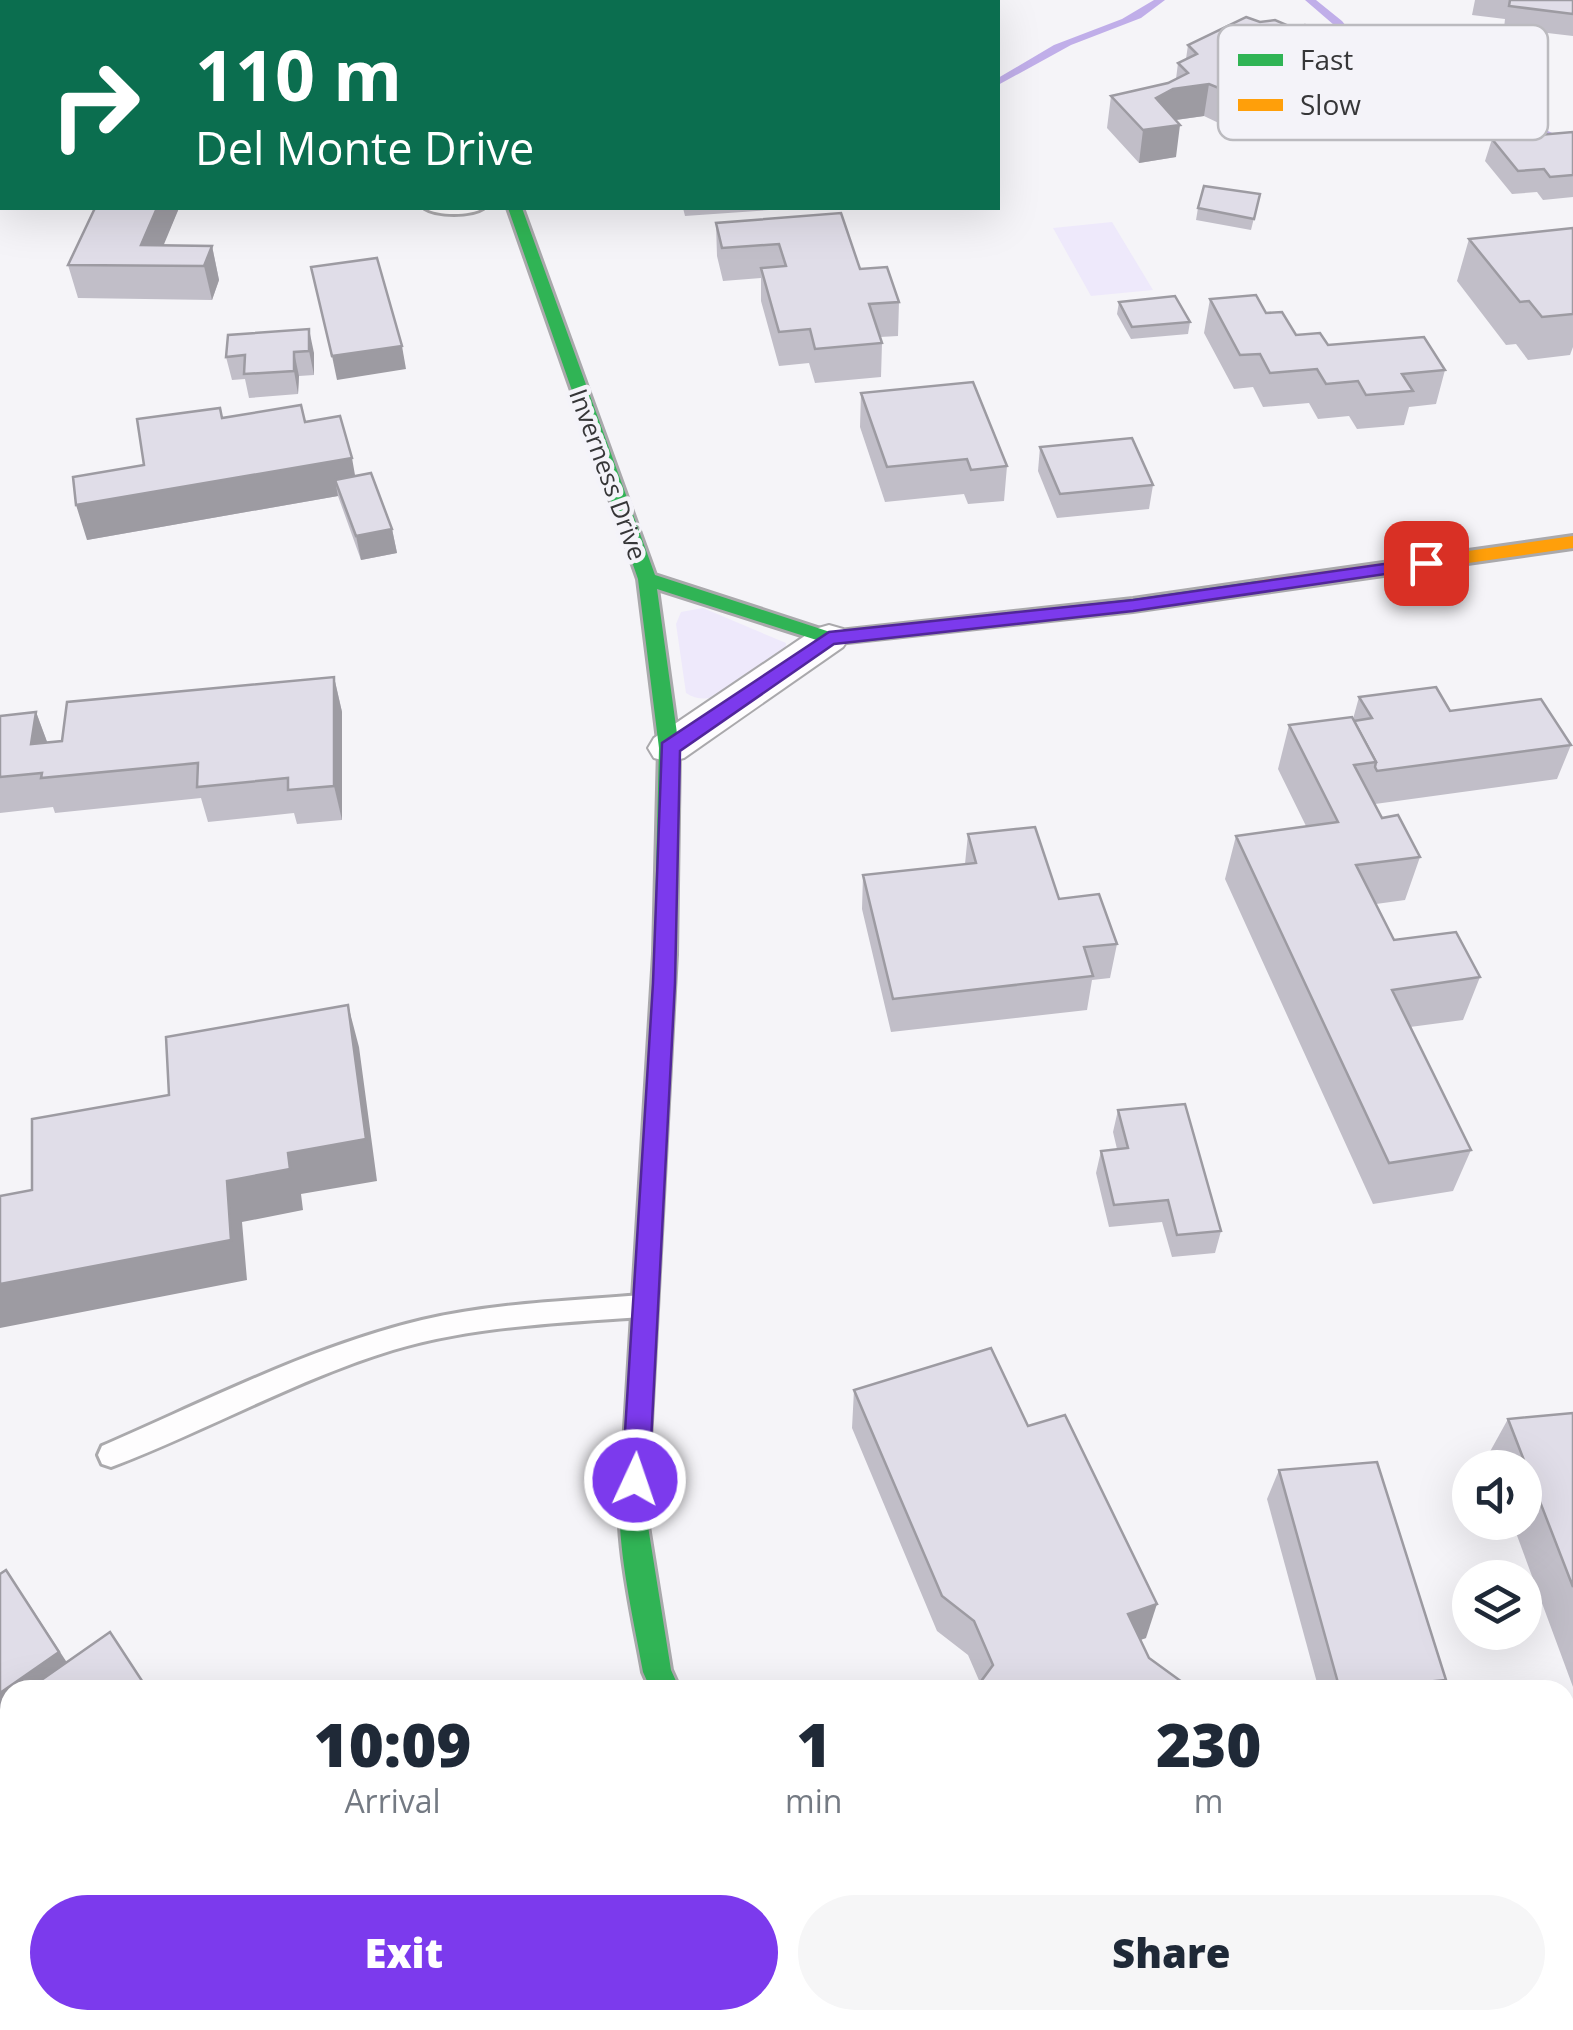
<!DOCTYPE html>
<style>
:root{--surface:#fff;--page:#f6f6f7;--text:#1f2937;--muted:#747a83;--accent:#7c3aed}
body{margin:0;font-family:"Open Sans",sans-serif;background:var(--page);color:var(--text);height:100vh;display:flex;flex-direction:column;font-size:38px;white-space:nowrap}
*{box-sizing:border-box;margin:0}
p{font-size:32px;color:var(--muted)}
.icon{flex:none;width:55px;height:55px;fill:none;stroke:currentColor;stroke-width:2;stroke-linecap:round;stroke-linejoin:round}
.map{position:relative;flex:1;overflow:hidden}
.sheet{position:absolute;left:0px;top:1680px;width:1575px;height:350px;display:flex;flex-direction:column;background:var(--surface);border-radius:30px 30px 0 0;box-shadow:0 10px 40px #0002}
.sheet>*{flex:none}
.top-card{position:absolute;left:0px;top:0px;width:1000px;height:210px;box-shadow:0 10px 40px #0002;background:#0b6e4f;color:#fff;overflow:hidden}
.fabs{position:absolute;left:1452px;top:1450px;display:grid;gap:20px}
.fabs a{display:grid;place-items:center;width:90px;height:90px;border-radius:50%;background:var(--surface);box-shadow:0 10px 40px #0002;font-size:50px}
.pin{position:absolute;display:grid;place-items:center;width:85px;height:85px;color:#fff;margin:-42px;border-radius:20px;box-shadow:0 5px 15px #0006}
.me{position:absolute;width:110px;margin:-55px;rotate:3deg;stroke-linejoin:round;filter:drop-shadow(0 0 8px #0008)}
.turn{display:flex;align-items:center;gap:35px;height:210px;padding:0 30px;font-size:45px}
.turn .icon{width:130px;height:130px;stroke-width:2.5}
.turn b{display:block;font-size:70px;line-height:85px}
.eta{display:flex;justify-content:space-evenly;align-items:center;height:170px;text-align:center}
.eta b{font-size:60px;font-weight:800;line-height:70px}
.primary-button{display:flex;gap:20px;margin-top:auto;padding:20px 30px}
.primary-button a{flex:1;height:115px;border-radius:60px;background:var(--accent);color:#fff;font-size:40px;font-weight:800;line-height:115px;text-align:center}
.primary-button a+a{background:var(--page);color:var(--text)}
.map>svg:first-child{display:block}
</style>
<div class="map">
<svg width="1573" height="2030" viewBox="0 0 1573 2030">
<rect width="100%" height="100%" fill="#f5f4f8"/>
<g fill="#eee9fb">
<path d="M1112,222L1153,290L1091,296L1053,228Z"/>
<path d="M703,608L786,643L785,653C760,670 716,714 686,693L676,624L681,612Z"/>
</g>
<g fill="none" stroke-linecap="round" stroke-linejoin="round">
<g fill="#c0aee9" fill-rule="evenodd">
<path d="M1154,0H1165L1141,18L1071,45L998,85V78L1054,45L1122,19Z"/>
<path d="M1305,0H1316L1342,21L1369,54L1416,68L1573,143V150L1408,72L1361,58L1334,25Z"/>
</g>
<g stroke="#aaa9ac" stroke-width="6">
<g id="lane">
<path d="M425,208H483C471,216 437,216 425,208Z"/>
<path d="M642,1295L651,1298L655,1306L651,1314L642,1317C559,1323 473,1326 393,1350C295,1380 206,1431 111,1467L102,1464L98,1455L102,1446C206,1401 310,1347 422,1320C494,1303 569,1301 642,1295Z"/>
<path d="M391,2020H431L427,2030H387Z"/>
</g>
</g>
<g stroke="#aaa9ac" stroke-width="4">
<g id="street">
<path d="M829,625L843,629L849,638L843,647L684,758L669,762L654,758L648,748L654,738L815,629Z"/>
<path d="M844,2020H918L922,2030H848Z"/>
</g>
</g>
<g stroke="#aaa9ac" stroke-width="6">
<g id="fast">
<path d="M508,208H522L655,575L830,632L1133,599L1257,581L1266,587L1257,593L1133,611L829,644L657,589L679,748L676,954L673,960H657L654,954L659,748L638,579Z"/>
<path d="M635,1466L644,1469L648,1478L647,1520L671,1670L680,1690H651L643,1672C635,1625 607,1510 626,1469Z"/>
</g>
</g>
<g stroke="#aaa9ac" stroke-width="6">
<g id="slow">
<path d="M1573,536V548L1257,593L1248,587L1257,581Z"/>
<path d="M665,946L676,954L648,1478L644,1487L635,1490L626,1487L622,1478L654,954Z"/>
</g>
</g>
<use href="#lane" fill="#fefdfe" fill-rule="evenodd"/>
<use href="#street" fill="#fefdfe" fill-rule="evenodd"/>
<use href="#fast" fill="#30b455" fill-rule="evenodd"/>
<use href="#slow" fill="#ff9f0a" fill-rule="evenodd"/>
</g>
<g fill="#c1bec8">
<path d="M330,0H405L404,2H330Z"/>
<path d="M1475,0H1573V36L1504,28L1505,19L1472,15Z"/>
<path d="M1188,45L1334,71L1318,77L1315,93L1302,100L1263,106L1262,112L1239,123L1225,126L1204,116L1176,120V157L1139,163L1107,128L1111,96L1168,83L1176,79L1178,63L1186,59Z"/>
<path d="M1573,132V197L1543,200L1537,192L1512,194L1485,161L1492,139Z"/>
<path d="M1260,194L1251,230L1196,220L1198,208Z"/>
<path d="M95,208H179L163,245L212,246L219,280L212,300L78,298L68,265Z"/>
<path d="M683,208H798L685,216Z"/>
<path d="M716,223L860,269L899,302L898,336L880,337L882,343L881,377L815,383L809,363L779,366L761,301V278L723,281L717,256Z"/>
<path d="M1573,228V347L1570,355L1528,360L1516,344L1506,345L1457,281L1469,239Z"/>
<path d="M1210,299L1266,313L1296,335L1328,345L1445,370L1436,404L1409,407L1404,425L1357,429L1349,416L1318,419L1309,403L1263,407L1253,387L1234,389L1204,333Z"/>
<path d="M1119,302L1190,322L1188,334L1131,339L1117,314Z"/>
<path d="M228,335L314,353V375L299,376L298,394L249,398L245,379L232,380L226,357Z"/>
<path d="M861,393L1007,466L1004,501L968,504L964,494L885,502L860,427Z"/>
<path d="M223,418L305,422L355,476L392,529L397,553L361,560L338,496L87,540L144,465Z"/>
<path d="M1040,447L1153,485L1149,509L1057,518L1038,471Z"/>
<path d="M334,677L342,712V820L297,824L294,813L208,822L201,798L55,813L53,807L0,813V716L36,712L47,742L62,741Z"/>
<path d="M1359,697L1450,711L1571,745L1557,779L1375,804L1382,818L1420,857L1405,900L1376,904L1394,940L1480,977L1463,1020L1410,1027L1471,1150L1453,1191L1373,1204L1225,879L1236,836L1306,826L1278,769L1289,725L1353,719Z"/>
<path d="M968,834L1059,899L1117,944L1110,978L1092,980L1087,1010L891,1032L862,909L863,875L965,864Z"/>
<path d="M1118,1110L1221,1231L1215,1253L1172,1257L1162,1222L1109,1227L1096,1173L1101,1151L1117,1149L1113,1132Z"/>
<path d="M854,1390L1028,1426L1146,1638L1140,1640L1149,1658L1193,1690H980L981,1685L968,1655L937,1631L852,1428Z"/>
<path d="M1573,1413V1687L1512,1522H1525V1468H1491L1487,1457L1508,1419Z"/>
<path d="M1279,1470L1446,1680L1439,1690H1319L1267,1499Z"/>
</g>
<g fill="#9d9ba2">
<path d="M1341,39L1334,71L1318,77L1315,93L1302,100L1263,106L1262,112L1239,123L1225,126L1231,93L1309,50Z"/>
<path d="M1209,84L1204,116L1168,121L1180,125L1176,157L1139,163L1143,130L1156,98L1173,89Z"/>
<path d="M157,208H179L155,266L141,245Z"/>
<path d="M212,246L219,280L212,300L204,266Z"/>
<path d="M309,329L314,353V375L309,351Z"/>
<path d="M402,346L406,369L337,380L332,356Z"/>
<path d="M294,352L299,376L298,394L294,371Z"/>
<path d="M352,458L358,492L335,480L338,496L87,540L76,505Z"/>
<path d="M392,529L397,553L361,560L356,536Z"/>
<path d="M334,677L342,712V820L334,786Z"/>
<path d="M36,712L49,747L31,744Z"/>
<path d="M348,1005L359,1047L377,1181L301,1194L303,1210L242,1222L247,1280L0,1328V1284L288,1153Z"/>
<path d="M25,1598L77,1678L60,1690H10V1725L0,1732V1693Z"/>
<path d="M1157,1604L1146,1638L1117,1648L1128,1614Z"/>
</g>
<g fill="#e0dde8" stroke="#9d9ba2" stroke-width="2.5">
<path d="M705,0H801L798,2H702Z"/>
<path d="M1510,0H1573V14L1509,6Z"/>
<path d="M1246,17L1260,22L1275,20L1291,27L1305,25L1341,39L1309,50L1321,62L1308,68L1263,75L1268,80L1245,91L1231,93L1209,84L1173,89L1156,98L1180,125L1143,130L1111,96L1168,83L1188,73L1178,63L1197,54L1188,45Z"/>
<path d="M1573,132V175L1550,177L1544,169L1518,171L1492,139Z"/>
<path d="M1204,186L1260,194L1254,219L1198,208Z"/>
<path d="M95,208H157L141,245L212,246L204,266L68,265Z"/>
<path d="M841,213L860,269L887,267L899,302L869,304L882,343L815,349L810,329L779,332L761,268L786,266L779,244L722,248L716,223Z"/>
<path d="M1573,228V314L1542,317L1529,301L1520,302L1469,239Z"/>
<path d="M377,258L402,346L332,356L311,267Z"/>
<path d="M1256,295L1266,313L1282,312L1296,335L1320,333L1328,345L1424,337L1445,370L1402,374L1413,391L1366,395L1358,381L1326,384L1317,369L1270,373L1260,354L1240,355L1210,299Z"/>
<path d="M1175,296L1190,322L1132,327L1119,302Z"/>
<path d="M309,329V351L294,352V371L244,374L245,355L226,357L228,335Z"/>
<path d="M973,382L1007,466L971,470L967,459L887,467L861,393Z"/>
<path d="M301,405L305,422L340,416L352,458L76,505L73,477L144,465L137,419L220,408L222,418Z"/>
<path d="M1132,438L1153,485L1060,494L1040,447Z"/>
<path d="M371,473L392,529L356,536L335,480Z"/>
<path d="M334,677V786L288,790V778L197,787L198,763L41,778L42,773L0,777V716L36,712L31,744L62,741L67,702Z"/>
<path d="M1436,687L1450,711L1541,699L1571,745L1377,771L1375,767L1376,762L1354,721L1372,718L1359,697Z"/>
<path d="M1352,717L1376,762L1354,765L1382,818L1398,815L1420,857L1356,865L1394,940L1456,932L1480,977L1392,990L1471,1150L1389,1163L1236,836L1338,822L1289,725Z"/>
<path d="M1035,827L1059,899L1099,894L1117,944L1084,947L1093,976L893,999L863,875L976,863L968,834Z"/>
<path d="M348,1005L366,1139L288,1153L290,1169L227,1181L231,1240L0,1284V1196L32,1190V1119L169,1095L166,1037Z"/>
<path d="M1185,1104L1221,1231L1177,1235L1168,1200L1114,1205L1101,1151L1128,1148L1118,1110Z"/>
<path d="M991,1348L1028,1426L1065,1415L1157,1604L1128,1614L1149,1658L1193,1690H986L982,1680L993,1665L974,1621L942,1596L854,1390Z"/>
<path d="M1573,1413V1587L1508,1419Z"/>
<path d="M1377,1462L1446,1680L1340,1690L1279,1470Z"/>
<path d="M6,1570L59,1652L0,1693V1574Z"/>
<path d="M110,1632L148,1690H27Z"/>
<path d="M10,1702V1903L0,1886V1709Z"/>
</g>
<path fill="#7c3aed" stroke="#51269a" stroke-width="2.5" d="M1426,558L1433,559V567L1133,611L834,644L680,751L675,983L649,1480L645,1489L635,1493L626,1489L622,1480L653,983L662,743L829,632L1133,600Z"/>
<g text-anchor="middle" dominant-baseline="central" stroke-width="9" stroke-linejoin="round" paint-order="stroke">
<g font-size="25" fill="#363638" stroke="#f4f3f9">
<text transform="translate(609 474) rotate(70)">Inverness Drive</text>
</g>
</g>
<rect x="1218" y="25" width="330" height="115" rx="15" fill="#f4f3f9" stroke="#bbbabf" stroke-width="2.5"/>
<rect x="1238" y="54" width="45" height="12" fill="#30b455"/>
<rect x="1238" y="99" width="45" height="12" fill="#ff9f0a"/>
<g font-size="28" fill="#363638">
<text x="1300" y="70">Fast</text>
<text x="1300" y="115">Slow</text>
</g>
</svg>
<div class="fabs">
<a><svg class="icon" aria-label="sound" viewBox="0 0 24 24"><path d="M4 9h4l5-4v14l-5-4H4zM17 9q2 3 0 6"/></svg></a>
<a><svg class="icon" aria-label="layers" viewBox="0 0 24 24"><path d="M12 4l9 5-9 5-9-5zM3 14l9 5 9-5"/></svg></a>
</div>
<div class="pin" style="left:1426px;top:563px;background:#d93025"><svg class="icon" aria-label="arrive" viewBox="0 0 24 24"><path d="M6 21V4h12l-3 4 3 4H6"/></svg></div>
<svg class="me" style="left:635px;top:1480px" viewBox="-20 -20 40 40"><circle r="17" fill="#7c3aed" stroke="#fff" stroke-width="3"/><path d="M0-11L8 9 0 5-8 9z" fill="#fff"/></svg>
<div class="top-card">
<div class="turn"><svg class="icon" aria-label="right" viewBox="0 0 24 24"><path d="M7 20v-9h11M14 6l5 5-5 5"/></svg><div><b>110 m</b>Del Monte Drive</div></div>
</div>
<section class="sheet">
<div class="eta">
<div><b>10:09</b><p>Arrival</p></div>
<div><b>1</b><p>min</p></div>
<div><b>230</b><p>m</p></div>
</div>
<div class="primary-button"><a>Exit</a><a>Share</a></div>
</section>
</div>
